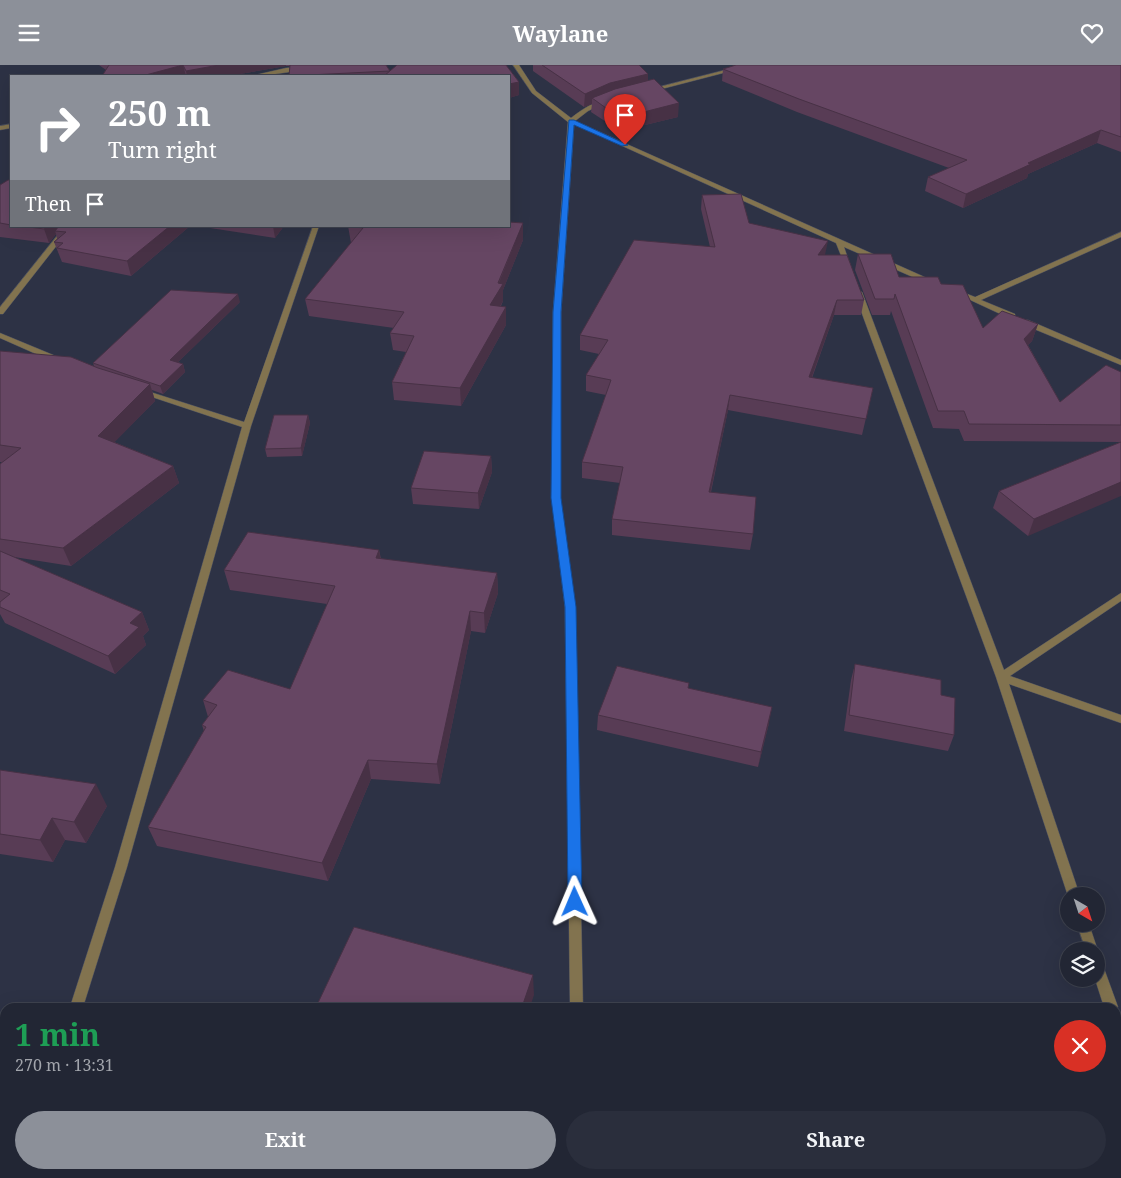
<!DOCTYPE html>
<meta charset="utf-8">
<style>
:root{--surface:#222634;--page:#2a2e3c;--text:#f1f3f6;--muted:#a2a5ac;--line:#3f434f;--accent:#8c9099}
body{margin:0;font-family:"Noto Serif",serif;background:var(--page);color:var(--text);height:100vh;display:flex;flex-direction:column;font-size:19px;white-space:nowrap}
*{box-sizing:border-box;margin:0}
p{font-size:16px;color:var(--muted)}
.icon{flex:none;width:28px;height:28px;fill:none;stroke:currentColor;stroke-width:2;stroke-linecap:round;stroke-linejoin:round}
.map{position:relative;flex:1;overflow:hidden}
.panel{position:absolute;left:0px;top:938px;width:1121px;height:176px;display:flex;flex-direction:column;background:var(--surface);border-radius:15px 15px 0 0;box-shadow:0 5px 20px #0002,0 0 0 1px var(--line)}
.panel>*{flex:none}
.hud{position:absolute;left:10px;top:10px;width:500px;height:152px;border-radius:0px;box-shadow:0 5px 20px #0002,0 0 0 1px var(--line);background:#8c9099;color:#fff;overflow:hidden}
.needle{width:32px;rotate:141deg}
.tools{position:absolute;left:1060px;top:822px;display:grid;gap:10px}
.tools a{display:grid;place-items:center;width:45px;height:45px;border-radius:50%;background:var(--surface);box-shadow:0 5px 20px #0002,0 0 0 1px var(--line);font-size:25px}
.pin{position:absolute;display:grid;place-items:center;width:42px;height:42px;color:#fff;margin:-51px -21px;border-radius:50% 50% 50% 0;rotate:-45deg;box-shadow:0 0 5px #0007}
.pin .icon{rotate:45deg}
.me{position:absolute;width:55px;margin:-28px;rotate:359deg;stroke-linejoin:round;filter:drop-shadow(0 0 4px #0008)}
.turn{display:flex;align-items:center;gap:18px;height:105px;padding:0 15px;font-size:22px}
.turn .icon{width:65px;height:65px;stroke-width:2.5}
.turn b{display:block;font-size:35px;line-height:42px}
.then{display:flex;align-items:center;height:48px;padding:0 15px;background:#0003;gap:10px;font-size:19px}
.round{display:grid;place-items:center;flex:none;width:52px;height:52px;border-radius:26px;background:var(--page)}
.head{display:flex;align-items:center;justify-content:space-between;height:85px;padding:0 15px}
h1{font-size:30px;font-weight:700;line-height:38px;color:#1e9e55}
.button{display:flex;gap:10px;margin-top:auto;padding:10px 15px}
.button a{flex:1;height:58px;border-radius:30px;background:var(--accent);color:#fff;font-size:20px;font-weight:700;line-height:58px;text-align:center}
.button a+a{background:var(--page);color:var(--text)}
header{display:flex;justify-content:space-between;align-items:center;height:65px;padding:0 15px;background:var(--accent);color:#fff;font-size:22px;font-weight:700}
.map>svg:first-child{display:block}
</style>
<header><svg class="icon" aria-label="menu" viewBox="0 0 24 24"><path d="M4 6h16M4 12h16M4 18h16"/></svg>Waylane<svg class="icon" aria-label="heart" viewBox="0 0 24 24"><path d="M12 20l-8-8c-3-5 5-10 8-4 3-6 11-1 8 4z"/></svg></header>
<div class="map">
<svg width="1121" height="1113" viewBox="0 0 1121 1113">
<rect width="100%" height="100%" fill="#2d3245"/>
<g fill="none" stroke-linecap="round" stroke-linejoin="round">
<g stroke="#4b5061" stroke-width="1">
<g id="minor">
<path d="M513,0H519L536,26L571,53C579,47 595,34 605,38L588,46L575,56L938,218L931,220L844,182L851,202L846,203L836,178L574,59L561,247L560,433L575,542L583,942H570L565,542L552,433L553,247L568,57L532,28Z"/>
<path d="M745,0H754L650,27L647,25Z"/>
<path d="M302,2L304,3V5L261,11H251L286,3Z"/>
<path d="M11,59V63L0,65V61Z"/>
<path d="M65,161H72L3,249H0V242Z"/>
<path d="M313,161H319L251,361L127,802L83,942H70L115,802L242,362L137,327L141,325H144L244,357Z"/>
<path d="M1121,167V172L981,235L1015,249V253H1009L953,227L957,225L975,232Z"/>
<path d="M855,225L862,227L1004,605L1121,528V536L1010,611L1121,650V658L1009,619L1080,831H1069V833L1068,831L996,612L854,227Z"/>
<path d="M1022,255H1028L1121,295V300L1022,259Z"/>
<path d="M0,268L58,292L59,294L55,296H52L0,273Z"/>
<path d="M1077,859H1089L1098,886L1097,890L1096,886H1086Z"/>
<path d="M1096,892L1101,894L1102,898L1118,942L1116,945V942H1104L1095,914H1096Z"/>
<path d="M1116,952L1121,954V980L1116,978Z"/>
<path d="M15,1109H30L29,1113H14Z"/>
<rect x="571" y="1109" width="14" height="4"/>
</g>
</g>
<use href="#minor" fill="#82734f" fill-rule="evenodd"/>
</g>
<g fill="#583c55">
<path d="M99,0H386L390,6L397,0H506L519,17V30L509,33V11H289L290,1H286L228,11H102L106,5Z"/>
<path d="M533,0H639L648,9V16L678,52L620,66L591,47L592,39L584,42L533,6Z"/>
<path d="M1121,0V87L1097,78L1028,109L1027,113L963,143L925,126L928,112L949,103L797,47L722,16L723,4Z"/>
<path d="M11,115V161H190L131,211L62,197L54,177L57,174L56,169L49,178L0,172V120Z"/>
<path d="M702,130L749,158L825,190L864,235L861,250H834L812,313L873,323L862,370L728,345L711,427L753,469L750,485L612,470V454L620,418L582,413V397L606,330L586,326V310L599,289L580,285V270L710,182L701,144Z"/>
<path d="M197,161H284L275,173Z"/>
<path d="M348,161L523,175L503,225V236L501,241L506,242V260L461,341L394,335L392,317L406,287L393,285L390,268L394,263L309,251L305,234L351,178Z"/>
<path d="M858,189L899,212L941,219L983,263L1038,259L1032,276L1028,280L1060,337L1121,307V377L964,376L959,364L933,363L891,246L890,250H872L855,205Z"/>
<path d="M240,237L178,297L183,299L185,307L163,329L152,325L155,336L114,377L173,401L179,418L71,501L14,492L142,547L149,565L143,571L146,580L115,609L5,558L0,549V399L2,397H0V286L94,301L93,298Z"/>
<path d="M308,350L310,358L302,391L267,392L265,384Z"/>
<path d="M1121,377L1028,471L993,443L999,426Z"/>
<path d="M491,391L492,407L479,444L413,439L411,423Z"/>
<path d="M379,485L381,494L497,508L498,528L485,568L471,566L440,719L371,714L328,816L157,781L148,762L204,666L202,660L208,652L203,635L290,624L327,539L230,525L224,505Z"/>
<path d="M855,599L941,630L954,670L948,686L844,666L851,615Z"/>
<path d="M689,623L769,658L758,702L597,665L598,650Z"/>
<path d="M0,705L107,741L86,778L65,775L53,797L0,789Z"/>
</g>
<g fill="#473145">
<path d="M183,0L186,11H142Z"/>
<path d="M219,0H286V1L228,11H187L186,6Z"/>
<path d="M648,9V22L592,33V39L584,42L585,29L610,18Z"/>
<path d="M519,17V30L509,33V19Z"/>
<path d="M679,38L678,52L620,66V53Z"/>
<path d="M1101,65L1097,78L1028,109L1027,113L963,143L966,129L1028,98Z"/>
<path d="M523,158V175L503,225V236L491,257L490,240Z"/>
<path d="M46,161H62L55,166L56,169L49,178L44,164Z"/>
<path d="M170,161H190L131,211L127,196Z"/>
<path d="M273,161H284L275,173Z"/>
<path d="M828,176L825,190H818Z"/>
<path d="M238,229L240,237L172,303L170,295Z"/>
<path d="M837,235L834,250L806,328L809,312Z"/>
<path d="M506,242V260L461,341L460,323Z"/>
<path d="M1038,259L1032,276L1018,290L1024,274Z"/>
<path d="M183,299L185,307L163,329L160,321Z"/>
<path d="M150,319L155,336L104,388L98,371Z"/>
<path d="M730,330L728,345L707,443L709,427Z"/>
<path d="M308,350L310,358L302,391L301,383Z"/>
<path d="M491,391L492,407L479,444L478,428Z"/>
<path d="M173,401L179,418L71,501L63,483Z"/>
<path d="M1121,417V431L1028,471L1034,454Z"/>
<path d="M379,485L382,505L376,493Z"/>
<path d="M497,508L498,528L485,568L484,548Z"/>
<path d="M470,546L471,566L440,719L437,699Z"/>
<path d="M142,547L149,565L143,571L146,580L115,609L108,591L130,558Z"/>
<path d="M772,642L769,658L758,702L761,687Z"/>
<path d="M368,695L371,714L328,816L322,798Z"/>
<path d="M96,719L107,741L86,778L74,757Z"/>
<path d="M52,753L65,775L53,797L40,775Z"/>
<path d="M533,910L534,930L530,942H522Z"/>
<path d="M511,1109H519L517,1113H510Z"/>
</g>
<g fill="#664663" stroke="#473145">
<path d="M109,0H183L142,11H102Z"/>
<path d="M183,0H219L186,6Z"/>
<path d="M290,0H386L390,6L289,11Z"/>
<path d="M397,0H506L519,17L509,19V11H384Z"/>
<path d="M542,0H639L648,9L610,18L585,29Z"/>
<path d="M736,0H1121V72L1101,65L1028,98L1031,99L966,129L928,112L967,95L799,34L723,4Z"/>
<path d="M654,14L679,38L620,53L592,33L615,24Z"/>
<path d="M8,115H11V160L0,158V120Z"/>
<path d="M741,129L749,158L828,176L818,190H847L864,235H837L809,312L873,323L866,354L730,330L709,427L756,432L753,469L612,454L623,402L582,397L611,315L586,310L608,275L580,270L634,175L715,182L702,130Z"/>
<path d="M509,157L523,158L498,218L503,219L490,240L506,242L460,323L392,317L414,271L390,268L404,247L305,234L363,163L348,161H509Z"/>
<path d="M21,161H46L44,164Z"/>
<path d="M59,161H170L127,196L57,183L63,178L54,177L66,167L55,166Z"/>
<path d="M858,189H891L899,212H938L941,219L963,220L983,263L1002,246L1038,259L1024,274L1060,337L1106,300L1121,307V360L969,359L964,346H938L895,229L894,234H875Z"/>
<path d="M171,225L238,229L170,295L183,299L160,321L93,298Z"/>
<path d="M0,286L71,292L98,303L150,319L98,371L173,401L63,483L0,474V399L21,383L0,380Z"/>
<path d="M274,350H308L301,383L265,384Z"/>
<path d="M1121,377V417L1034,454L999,426Z"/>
<path d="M424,386L491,391L478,428L411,423Z"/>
<path d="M248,467L379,485L376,493L497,508L484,548L470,546L437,699L368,695L322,798L148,762L206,662L202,660L217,640L203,635L228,605L290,624L335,521L224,505Z"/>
<path d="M0,486L142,547L130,558L139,562L108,591L0,542V537L10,529L0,525Z"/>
<path d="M855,599L941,615V630L955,633L954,670L849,650Z"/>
<path d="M617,601L689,618L688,623L772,642L761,687L598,650Z"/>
<path d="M0,705L96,719L74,757L52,753L40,775L0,769Z"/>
<path d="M354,862L533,910L522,942H316Z"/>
<path d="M332,1109H511L510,1113H330Z"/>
</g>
<path fill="#1a73e8" stroke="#114b97" d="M569,55H574L628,80L622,81L574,60L561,247V433L576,542L582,837L580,841L575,843L570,841L568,837L565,542L551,433L553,247Z"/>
</svg>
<div class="tools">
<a><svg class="needle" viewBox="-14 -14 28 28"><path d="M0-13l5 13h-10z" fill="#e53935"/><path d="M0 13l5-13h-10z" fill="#a2a5ac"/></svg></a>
<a><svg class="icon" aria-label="layers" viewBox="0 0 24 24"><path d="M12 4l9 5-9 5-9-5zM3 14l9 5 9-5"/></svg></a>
</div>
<div class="pin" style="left:625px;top:80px;background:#d93025"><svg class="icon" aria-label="arrive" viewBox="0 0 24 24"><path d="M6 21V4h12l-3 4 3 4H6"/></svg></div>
<svg class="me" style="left:575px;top:837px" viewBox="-20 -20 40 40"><path d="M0-17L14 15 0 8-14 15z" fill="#1a73e8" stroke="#fff" stroke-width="4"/></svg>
<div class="hud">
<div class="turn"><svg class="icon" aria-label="right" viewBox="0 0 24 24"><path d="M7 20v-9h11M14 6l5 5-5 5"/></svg><div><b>250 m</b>Turn right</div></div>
<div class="then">Then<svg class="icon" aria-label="arrive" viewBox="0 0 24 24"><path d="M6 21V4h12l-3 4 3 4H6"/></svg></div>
</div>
<section class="panel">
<div class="head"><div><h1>1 min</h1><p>270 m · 13:31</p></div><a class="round" style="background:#d93025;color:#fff"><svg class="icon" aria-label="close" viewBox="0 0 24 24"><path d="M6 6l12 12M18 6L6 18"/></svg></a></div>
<div class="button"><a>Exit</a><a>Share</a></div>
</section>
</div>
